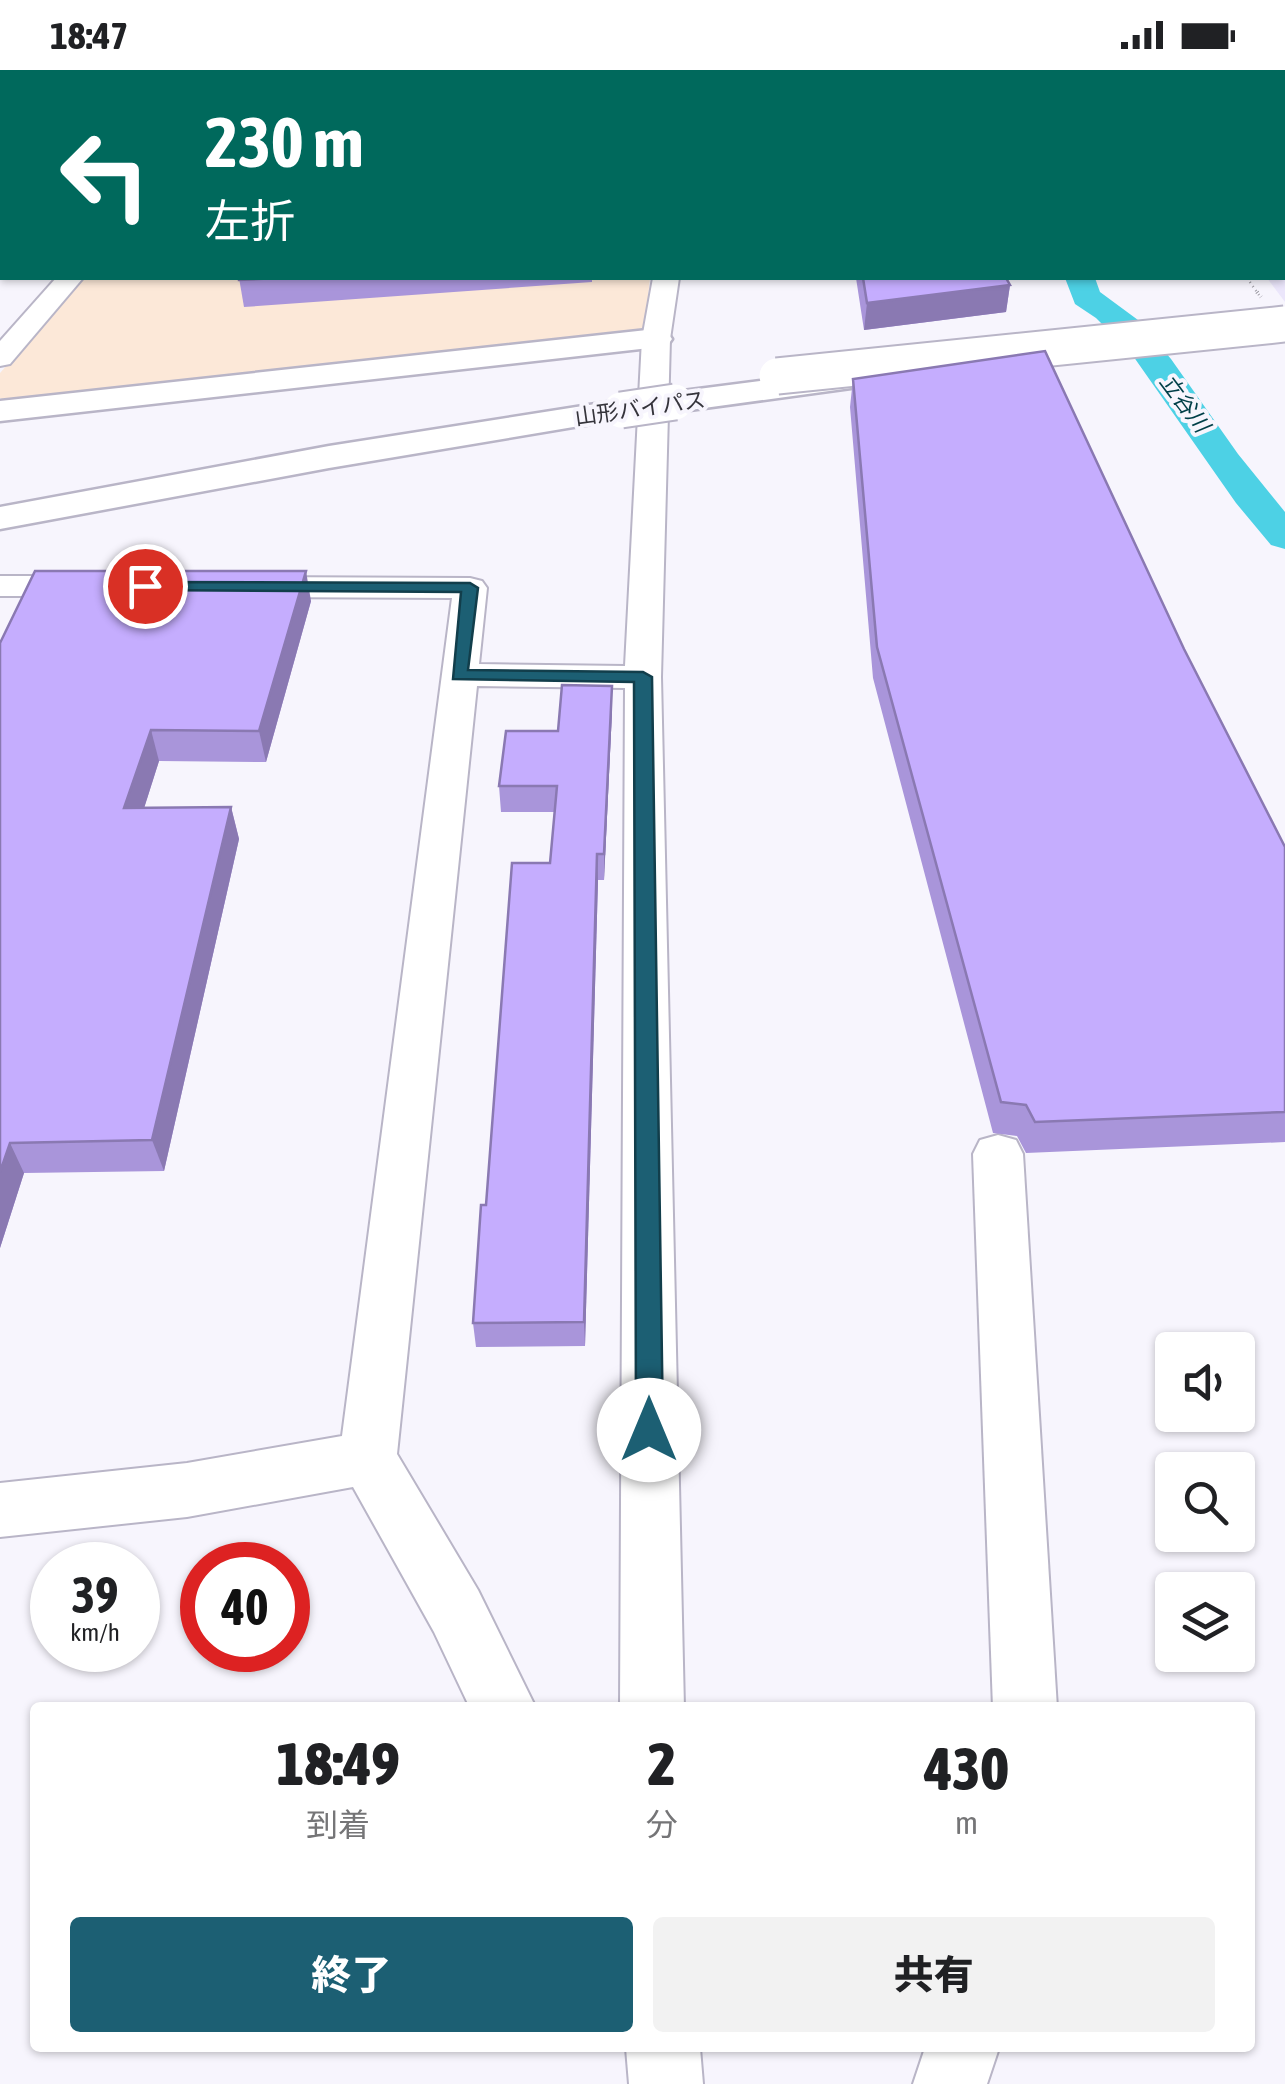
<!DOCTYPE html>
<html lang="ja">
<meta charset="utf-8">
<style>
:root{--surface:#fff;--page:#f2f2f2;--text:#202124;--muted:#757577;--accent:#1c5f73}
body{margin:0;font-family:"Asap Condensed","Noto Sans JP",sans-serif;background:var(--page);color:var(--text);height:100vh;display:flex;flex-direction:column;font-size:38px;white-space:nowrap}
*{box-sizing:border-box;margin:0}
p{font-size:32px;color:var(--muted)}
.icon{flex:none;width:55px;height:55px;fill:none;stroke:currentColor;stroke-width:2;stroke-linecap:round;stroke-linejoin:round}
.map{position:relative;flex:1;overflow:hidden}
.panel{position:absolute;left:30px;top:1632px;width:1225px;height:350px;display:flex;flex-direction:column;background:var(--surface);border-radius:10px;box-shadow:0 2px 8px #0004}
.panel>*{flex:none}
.top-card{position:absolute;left:0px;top:0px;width:1285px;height:210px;box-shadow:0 2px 8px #0004;background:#00695c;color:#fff;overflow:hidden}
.buttons{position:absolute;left:1155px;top:1262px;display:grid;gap:20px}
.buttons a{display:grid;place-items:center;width:100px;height:100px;border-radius:10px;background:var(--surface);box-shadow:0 2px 8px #0004;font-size:50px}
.speed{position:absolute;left:30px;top:1472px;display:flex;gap:20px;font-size:50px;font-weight:700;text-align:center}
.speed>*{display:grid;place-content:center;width:130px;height:130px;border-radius:50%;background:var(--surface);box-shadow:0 2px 8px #0004;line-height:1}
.speed small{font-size:25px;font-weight:400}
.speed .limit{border:15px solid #d22;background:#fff;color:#111}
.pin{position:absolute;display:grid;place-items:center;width:85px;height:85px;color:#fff;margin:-42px;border:5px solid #fff;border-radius:50%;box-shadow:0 2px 10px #0007}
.me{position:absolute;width:110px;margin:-55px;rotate:0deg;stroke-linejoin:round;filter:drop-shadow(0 0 8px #0008)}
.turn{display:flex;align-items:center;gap:35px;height:210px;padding:0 40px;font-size:45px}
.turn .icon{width:130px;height:130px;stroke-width:2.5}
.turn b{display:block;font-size:70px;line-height:85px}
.eta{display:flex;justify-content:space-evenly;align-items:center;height:170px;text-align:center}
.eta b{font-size:60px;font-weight:800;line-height:70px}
.button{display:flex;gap:20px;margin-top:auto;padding:20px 40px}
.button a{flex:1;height:115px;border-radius:10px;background:var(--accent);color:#fff;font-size:40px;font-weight:800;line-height:115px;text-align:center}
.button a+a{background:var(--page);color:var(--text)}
.status{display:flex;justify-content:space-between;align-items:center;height:70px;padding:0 50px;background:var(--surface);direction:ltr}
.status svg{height:28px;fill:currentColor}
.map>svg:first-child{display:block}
</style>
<div class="status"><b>18:47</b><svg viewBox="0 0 49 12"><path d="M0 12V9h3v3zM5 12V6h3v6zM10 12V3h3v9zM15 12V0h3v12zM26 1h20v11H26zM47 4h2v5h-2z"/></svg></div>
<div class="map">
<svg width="1285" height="2014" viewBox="0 0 1285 2014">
<rect width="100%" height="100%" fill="#f7f5fd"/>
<path fill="#ebe6fb" d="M1113,0H1285V232L1267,208H1282V2Z"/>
<path fill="#fce8d8" d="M84,208H650L645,256L632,263L8,332L0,328V303Z"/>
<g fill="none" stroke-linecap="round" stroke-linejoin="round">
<path stroke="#4dd1e5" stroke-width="5" d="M1047,0L1051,2"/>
<g fill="#4dd1e5" fill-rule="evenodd">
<path d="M956,0H982L983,2H957Z"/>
<path d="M1065,208H1095L1100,222L1138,250L1171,289L1238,384L1285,442V479L1271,475L1236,433L1131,283L1096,248L1075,234Z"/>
</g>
<g stroke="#b9b5c7" stroke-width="4">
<g id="minor">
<rect x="137" y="0" width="20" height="2"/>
<path d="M618,0H638L639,2H619Z"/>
<path d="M1113,0H1134L1135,2H1115Z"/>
<path d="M56,208H83L10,294L0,296V271Z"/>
<path d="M653,208H679L670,269L661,607L684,1638H620L625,618L477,616L397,1384L478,1520L536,1638H470L434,1562L353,1417L187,1447L0,1467V1413L187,1393L342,1366L452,528L244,527L232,524L227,517L232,510L244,507L470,508L482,511L487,518L479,594L625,596L642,269Z"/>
<path d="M0,506H92L104,509L109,516L104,523L92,526H0Z"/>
<path d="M998,1065L1016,1070L1023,1084L1057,1638H993L973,1084L980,1070Z"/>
<path d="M626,1978H700L703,2014H629Z"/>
<path d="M925,1978H999L987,2014H913Z"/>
</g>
</g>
<g stroke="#b9b5c7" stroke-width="5">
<g id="highway">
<path d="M656,259L667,262L672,269L667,276L0,351V331Z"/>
<path d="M839,301L851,304L856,311L851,318L675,342L663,339L658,332L663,325L675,322Z"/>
<path d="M621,330L633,333L638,340L633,347L329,398L0,459V437L329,376Z"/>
</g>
</g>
<path stroke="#98969e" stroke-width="2.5" stroke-dasharray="1 4" stroke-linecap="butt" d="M1247,208L1259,225"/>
<path stroke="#98969e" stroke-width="4" stroke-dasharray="1 5" stroke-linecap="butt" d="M1257,222L1261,227"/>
<use href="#minor" fill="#fff" fill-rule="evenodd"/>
<use href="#highway" fill="#fff" fill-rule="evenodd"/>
<g stroke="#b9b5c7" stroke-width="39" stroke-linecap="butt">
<g id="highway-bridge">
<path d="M777,306L1285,254"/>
<path d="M621,340L675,332"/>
</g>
</g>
<use href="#highway-bridge" stroke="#fff" stroke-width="35"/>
</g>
<g fill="#a995da">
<path d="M0,0H127V2H2V49H0Z"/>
<path d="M177,0H273V2H178Z"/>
<path d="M239,208H592V212L244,237Z"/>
<path d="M856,208H1006L1010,215L1006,242L864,260Z"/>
<path d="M853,309L1184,579L1285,777V1072L1026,1083L1017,1066L993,1063L873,608L850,337Z"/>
<path d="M311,531L266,692L159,691L144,738L231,737L239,769L164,1101L24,1103L0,1178V573Z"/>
<path d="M612,616V641L604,810H598L585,1276L476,1277L473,1253L486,1135L550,793L554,742H501L499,716L558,661Z"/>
</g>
<g fill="#8a79b2">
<path d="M2,94V114L0,116V96Z"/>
<path d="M1010,215L1006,242L864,260L867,233Z"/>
<path d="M306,501L311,531L266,692L259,661Z"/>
<path d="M612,616V641L604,810V784Z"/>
<path d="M151,660L159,691L134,770L124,738Z"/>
<path d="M231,737L239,769L164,1101L152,1070Z"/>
<path d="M597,784L598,810L585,1276L584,1252Z"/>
<path d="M10,1073L24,1103L0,1178V1102Z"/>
</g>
<g fill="#c5adfe" stroke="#8a79b2" stroke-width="2.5">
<path d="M0,0H121V2H2V34H0Z"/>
<path d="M292,0H338V2H291Z"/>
<path d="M558,0H605L606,2H559Z"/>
<path d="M723,0H753L752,2H723Z"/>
<path d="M830,0H897L898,2H830Z"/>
<path d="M0,64H2V94L0,96Z"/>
<path d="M239,208H278L239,210Z"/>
<path d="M863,208H1006L1010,215L867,233Z"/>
<path d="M1045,281L1184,579L1285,777V1042L1035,1052L1026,1035L1001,1032L877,577L853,309Z"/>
<path d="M35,501H306L259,661L151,660L124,738L231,737L152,1070L10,1073L0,1102V573Z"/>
<path d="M562,615L612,616L604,784H597L584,1252L473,1253L481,1135H486L512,793H550L557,716H499L506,661H558Z"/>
</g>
<path fill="#1c5f73" stroke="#123e4b" stroke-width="2.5" d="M145,512L470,513L478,518L468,600L643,602L652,607L663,1360L659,1369L649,1372L640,1369L636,1360L634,612L453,609L461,522L139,520V513Z"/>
<g text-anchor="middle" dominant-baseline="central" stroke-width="8" stroke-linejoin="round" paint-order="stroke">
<g font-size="22" font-style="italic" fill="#003f48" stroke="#f7f5fd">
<text transform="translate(1185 333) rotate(53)">立谷川</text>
</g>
<g font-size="22" fill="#35343b" stroke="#f7f5fd">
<text transform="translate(640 338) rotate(-8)">山形バイパス</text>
</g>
</g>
</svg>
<div class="buttons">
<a><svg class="icon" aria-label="sound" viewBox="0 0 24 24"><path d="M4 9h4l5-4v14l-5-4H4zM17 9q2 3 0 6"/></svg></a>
<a><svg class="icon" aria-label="search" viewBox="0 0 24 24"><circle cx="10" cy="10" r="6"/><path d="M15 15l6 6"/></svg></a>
<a><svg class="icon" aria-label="layers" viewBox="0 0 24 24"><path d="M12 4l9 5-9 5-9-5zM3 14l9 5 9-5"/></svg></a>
</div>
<div class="speed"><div>39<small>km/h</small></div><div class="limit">40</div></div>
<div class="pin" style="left:145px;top:516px;background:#d93025"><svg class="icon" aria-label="arrive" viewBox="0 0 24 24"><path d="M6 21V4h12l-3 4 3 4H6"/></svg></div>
<svg class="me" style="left:649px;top:1360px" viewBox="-20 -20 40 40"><circle r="19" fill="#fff"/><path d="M0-13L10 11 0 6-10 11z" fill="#1c5f73"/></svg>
<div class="top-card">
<div class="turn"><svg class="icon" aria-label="left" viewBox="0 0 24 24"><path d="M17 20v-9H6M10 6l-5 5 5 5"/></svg><div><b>230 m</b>左折</div></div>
</div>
<section class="panel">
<div class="eta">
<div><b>18:49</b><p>到着</p></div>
<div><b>2</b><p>分</p></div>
<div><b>430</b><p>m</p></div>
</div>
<div class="button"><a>終了</a><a>共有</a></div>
</section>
</div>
